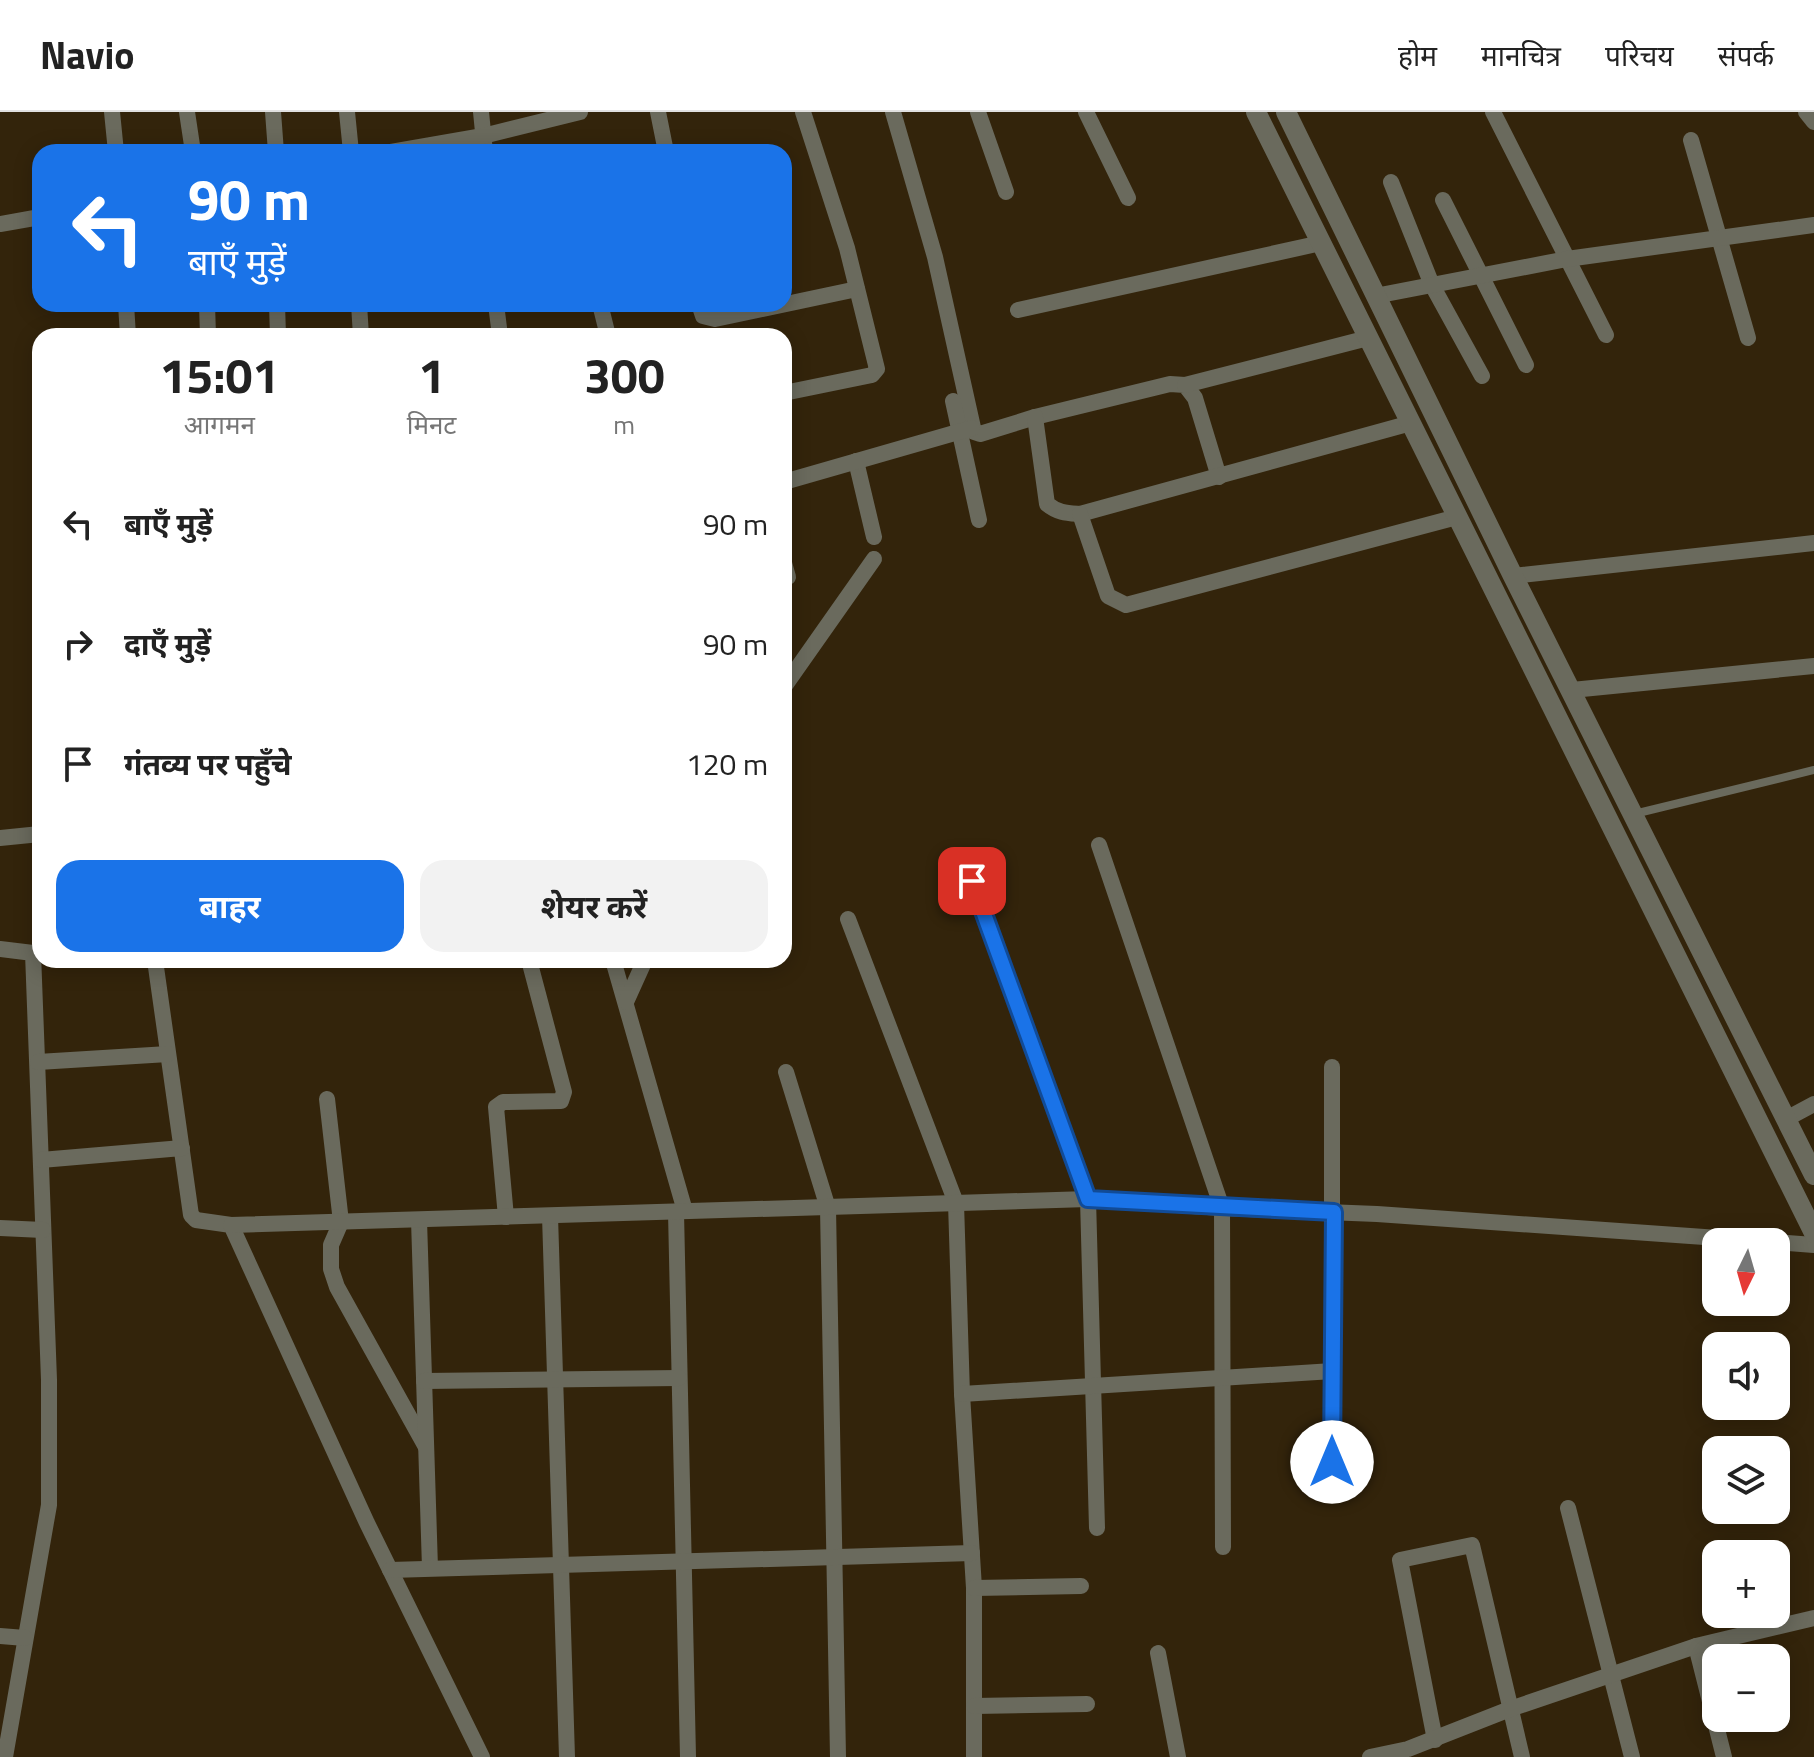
<!DOCTYPE html>
<html lang="hi">
<meta charset="utf-8">
<style>
:root{--surface:#fff;--page:#f2f2f2;--text:#222;--muted:#767676;--line:#e0e0e0;--accent:#1a73e8}
body{margin:0;font-family:"Titillium Web","Noto Sans Devanagari",sans-serif;background:var(--page);color:var(--text);height:100vh;display:flex;flex-direction:column;font-size:30px;white-space:nowrap}
*{box-sizing:border-box;margin:0}
p{font-size:26px;color:var(--muted)}
.icon{flex:none;width:44px;height:44px;fill:none;stroke:currentColor;stroke-width:2;stroke-linecap:round;stroke-linejoin:round}
.map{position:relative;flex:1;overflow:hidden}
.sheet{position:absolute;left:32px;top:216px;width:760px;height:640px;display:flex;flex-direction:column;background:var(--surface);border-radius:24px;box-shadow:0 4px 20px #0003}
.sheet>*{flex:none}
.guide{position:absolute;left:32px;top:32px;width:760px;height:168px;border-radius:24px;box-shadow:0 4px 20px #0003;background:#1a73e8;color:#fff;overflow:hidden}
.needle{width:52px;rotate:185deg}
.tools{position:absolute;left:1702px;top:1116px;display:grid;gap:16px}
.tools a{display:grid;place-items:center;width:88px;height:88px;border-radius:16px;background:var(--surface);box-shadow:0 4px 20px #0003;font-size:40px}
.pin{position:absolute;display:grid;place-items:center;width:68px;height:68px;color:#fff;margin:-34px;border-radius:16px;box-shadow:0 4px 12px #0006}
.me{position:absolute;width:88px;margin:-44px;rotate:0deg;stroke-linejoin:round;filter:drop-shadow(0 0 6px #0008)}
.turn{display:flex;align-items:center;gap:28px;height:168px;padding:0 24px;font-size:36px}
.turn .icon{width:104px;height:104px;stroke-width:2.5}
.turn b{display:block;font-size:56px;line-height:68px}
.eta{display:flex;justify-content:space-evenly;align-items:center;height:136px;text-align:center}
.eta b{font-size:48px;font-weight:700;line-height:56px}
.button{display:flex;gap:16px;margin-top:auto;padding:16px 24px}
.button a{flex:1;height:92px;border-radius:24px;background:var(--accent);color:#fff;font-size:32px;font-weight:700;line-height:92px;text-align:center}
.button a+a{background:var(--page);color:var(--text)}
ul{padding:0;list-style:none}
li{display:flex;align-items:center;gap:24px;height:120px;padding:0 24px}
li div{flex:1}
li b{display:block;font-size:30px}
li em{font-style:normal}
header{display:flex;align-items:center;gap:48px;box-sizing:border-box;height:112px;padding:0 40px;background:var(--surface);border-bottom:2px solid var(--line)}
header strong{font-size:38px}
nav{display:flex;gap:44px;margin-inline-start:auto;font-size:28px}
.map>svg:first-child{display:block}
</style>
<header>
<strong>Navio</strong>
<nav><a>होम</a><a>मानचित्र</a><a>परिचय</a><a>संपर्क</a></nav>
</header>
<div class="map">
<svg width="1814" height="1645" viewBox="0 0 1814 1645">
<rect width="100%" height="100%" fill="#33240b"/>
<g fill="none" stroke-linecap="round" stroke-linejoin="round">
<path stroke="#6a6a5d" stroke-width="8" d="M1634,702L1814,658"/>
<g stroke="#6a6a5d" stroke-width="16">
<path d="M112,0L116,40"/>
<path d="M187,0L193,40"/>
<path d="M273,0L276,40"/>
<path d="M347,0L351,40"/>
<path d="M481,0L485,40"/>
<path d="M658,0L666,40"/>
<path d="M893,0L935,145L974,320L980,322L1035,305L1170,272L1185,273L1195,286L1219,365"/>
<path d="M978,0L1006,80"/>
<path d="M1086,0L1128,86"/>
<path d="M1493,0L1606,223"/>
<path d="M1806,0L1814,10"/>
<path d="M1691,28L1748,226"/>
<path d="M391,40L483,24L580,0"/>
<path d="M1391,70L1432,173L1482,264"/>
<path d="M1443,88L1526,253"/>
<path d="M0,112L40,105"/>
<path d="M1375,184L1567,147L1814,113"/>
<path d="M126,192L128,224"/>
<path d="M207,192L208,224"/>
<path d="M277,192L278,224"/>
<path d="M359,192L361,224"/>
<path d="M496,192L500,224"/>
<path d="M600,192L608,224"/>
<path d="M699,192L703,204L715,207L857,177"/>
<path d="M1018,198L1321,131"/>
<path d="M1185,273L1368,226"/>
<path d="M784,281L872,263L877,257L847,136L803,0"/>
<path d="M953,289L979,408"/>
<path d="M1035,305L1047,392C1058,401 1067,401 1080,402L1411,311"/>
<path d="M856,349L874,425"/>
<path d="M784,370L972,316"/>
<path d="M1080,402L1108,484L1126,493L1457,405"/>
<path d="M784,451L788,465"/>
<path d="M1513,464L1814,431"/>
<path d="M784,575L874,447"/>
<path d="M1572,578L1814,554"/>
<path d="M0,726L40,722"/>
<path d="M1099,733L1222,1096L1223,1435"/>
<path d="M972,769L1088,1087L1097,1416"/>
<path d="M848,807L956,1091L962,1282L974,1476V1645"/>
<path d="M0,837L33,841L49,1268V1393L5,1645"/>
<path d="M155,848L191,1103L196,1108L231,1113L367,1411L482,1645"/>
<path d="M613,848L685,1099"/>
<path d="M626,890L645,848"/>
<path d="M38,950L168,942"/>
<path d="M786,960L828,1096L838,1645"/>
<path d="M327,987L341,1110L331,1133V1157L337,1175L426,1335"/>
<path d="M1786,1007L1814,992"/>
<path d="M41,1048L182,1036"/>
<path d="M676,1100L688,1645"/>
<path d="M550,1104L567,1645"/>
<path d="M506,1105L496,995L503,990L561,989L564,980L529,848"/>
<path d="M419,1108L430,1456"/>
<path d="M231,1113L1088,1087L1222,1096L1377,1102L1775,1130"/>
<path d="M0,1116L43,1118"/>
<path d="M1776,1130L1814,1133"/>
<path d="M424,1269L679,1266"/>
<path d="M962,1282L1333,1259"/>
<path d="M1332,1380V955"/>
<path d="M1568,1396L1632,1645"/>
<path d="M390,1458L972,1441"/>
<path d="M974,1476L1081,1474"/>
<path d="M0,1524L25,1526"/>
<path d="M1696,1534L1724,1645"/>
<path d="M1158,1541L1178,1645"/>
<path d="M974,1594L1087,1592"/>
<path d="M1435,1628L1400,1448L1472,1433L1522,1645"/>
<path d="M1370,1645L1408,1637L1510,1597L1696,1534L1814,1506"/>
</g>
<g stroke="#6a6a5d" stroke-width="20">
<path d="M1256,0L1814,1121"/>
<path d="M1286,0L1513,464L1814,1063"/>
</g>
</g>
<g fill="none" stroke-linecap="round" stroke-linejoin="round">
<g stroke="#114b97" stroke-width="20">
<path id="route" d="M972,769L1088,1087L1334,1100L1332,1350"/>
</g>
<use href="#route" stroke="#1a73e8" stroke-width="14"/>
</g>
</svg>
<div class="tools">
<a><svg class="needle" viewBox="-14 -14 28 28"><path d="M0-13l5 13h-10z" fill="#e53935"/><path d="M0 13l5-13h-10z" fill="#767676"/></svg></a>
<a><svg class="icon" aria-label="sound" viewBox="0 0 24 24"><path d="M4 9h4l5-4v14l-5-4H4zM17 9q2 3 0 6"/></svg></a>
<a><svg class="icon" aria-label="layers" viewBox="0 0 24 24"><path d="M12 4l9 5-9 5-9-5zM3 14l9 5 9-5"/></svg></a>
<a>+</a>
<a>−</a>
</div>
<div class="pin" style="left:972px;top:769px;background:#d93025"><svg class="icon" aria-label="arrive" viewBox="0 0 24 24"><path d="M6 21V4h12l-3 4 3 4H6"/></svg></div>
<svg class="me" style="left:1332px;top:1350px" viewBox="-20 -20 40 40"><circle r="19" fill="#fff"/><path d="M0-13L10 11 0 6-10 11z" fill="#1a73e8"/></svg>
<div class="guide">
<div class="turn"><svg class="icon" aria-label="left" viewBox="0 0 24 24"><path d="M17 20v-9H6M10 6l-5 5 5 5"/></svg><div><b>90 m</b>बाएँ मुड़ें</div></div>
</div>
<section class="sheet">
<div class="eta">
<div><b>15:01</b><p>आगमन</p></div>
<div><b>1</b><p>मिनट</p></div>
<div><b>300</b><p>m</p></div>
</div>
<ul>
<li><svg class="icon" aria-label="left" viewBox="0 0 24 24"><path d="M17 20v-9H6M10 6l-5 5 5 5"/></svg><div><b>बाएँ मुड़ें</b></div><em>90 m</em></li>
<li><svg class="icon" aria-label="right" viewBox="0 0 24 24"><path d="M7 20v-9h11M14 6l5 5-5 5"/></svg><div><b>दाएँ मुड़ें</b></div><em>90 m</em></li>
<li><svg class="icon" aria-label="arrive" viewBox="0 0 24 24"><path d="M6 21V4h12l-3 4 3 4H6"/></svg><div><b>गंतव्य पर पहुँचे</b></div><em>120 m</em></li>
</ul>
<div class="button"><a>बाहर</a><a>शेयर करें</a></div>
</section>
</div>
